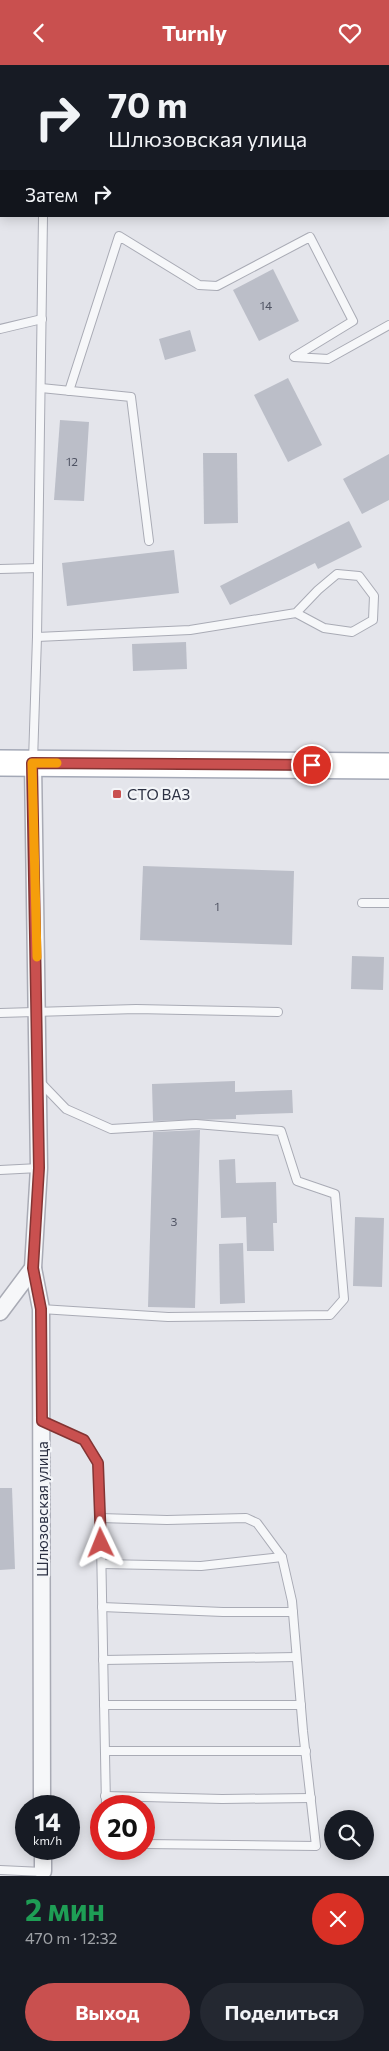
<!DOCTYPE html>
<html lang="ru">
<meta charset="utf-8">
<style>
:root{--surface:#171b24;--page:#242831;--text:#f1f3f6;--muted:#9ea1a6;--accent:#c9504f}
body{margin:0;font-family:Commissioner,sans-serif;background:var(--page);color:var(--text);height:100vh;display:flex;flex-direction:column;font-size:19px;white-space:nowrap}
*{box-sizing:border-box;margin:0}
p{font-size:16px;color:var(--muted)}
.icon{flex:none;width:28px;height:28px;fill:none;stroke:currentColor;stroke-width:2;stroke-linecap:round;stroke-linejoin:round}
.map{position:relative;height:1811px;overflow:hidden}
.panel{display:flex;flex-direction:column;background:var(--surface);flex:1}
.panel>*{flex:none}
.top-card{position:absolute;left:0px;top:0px;width:390px;height:152px;box-shadow:0 2px 12px #0003;background:#171b24;color:var(--text);overflow:hidden}
.buttons{position:absolute;left:324px;top:1745px;display:grid;gap:10px}
.buttons a{display:grid;place-items:center;width:50px;height:50px;border-radius:50%;background:var(--surface);box-shadow:0 2px 12px #0003;font-size:25px}
.speed{position:absolute;left:15px;top:1730px;display:flex;gap:10px;font-size:25px;font-weight:700;text-align:center}
.speed>*{display:grid;place-content:center;width:65px;height:65px;border-radius:50%;background:var(--surface);box-shadow:0 2px 12px #0003;line-height:1}
.speed small{font-size:12px;font-weight:400}
.speed .limit{border:8px solid #d22;background:#fff;color:#111}
.pin{position:absolute;display:grid;place-items:center;width:42px;height:42px;color:#fff;margin:-21px;border:2px solid #fff;border-radius:50%;box-shadow:0 1px 5px #0007}
.me{position:absolute;width:55px;margin:-28px;rotate:358deg;stroke-linejoin:round;filter:drop-shadow(0 0 4px #0008)}
.turn{display:flex;align-items:center;gap:18px;height:105px;padding:0 25px;font-size:22px}
.turn .icon{width:65px;height:65px;stroke-width:2.5}
.turn b{display:block;font-size:35px;line-height:42px}
.then{display:flex;align-items:center;height:48px;padding:0 25px;background:#0003;gap:10px;font-size:19px}
.round{display:grid;place-items:center;flex:none;width:52px;height:52px;border-radius:26px;background:var(--page)}
.headline{display:flex;align-items:center;justify-content:space-between;height:85px;padding:0 25px}
h1{font-size:30px;font-weight:700;line-height:38px;color:#1e9e55}
.primary-button{display:flex;gap:10px;margin-top:auto;padding:10px 25px}
.primary-button a{flex:1;height:58px;border-radius:30px;background:var(--accent);color:#fff;font-size:20px;font-weight:700;line-height:58px;text-align:center}
.primary-button a+a{background:var(--page);color:var(--text)}
header{display:flex;justify-content:space-between;align-items:center;height:65px;padding:0 25px;background:var(--accent);color:#fff;font-size:22px;font-weight:700}
.map>svg:first-child{display:block}
</style>
<header><svg class="icon" aria-label="back" viewBox="0 0 24 24"><path d="M15 5l-7 7 7 7"/></svg>Turnly<svg class="icon" aria-label="heart" viewBox="0 0 24 24"><path d="M12 20l-8-8c-3-5 5-10 8-4 3-6 11-1 8 4z"/></svg></header>
<div class="map">
<svg width="389" height="1811" viewBox="0 0 389 1811">
<rect width="100%" height="100%" fill="#e4e5eb"/>
<g fill="#bbbec8">
<path d="M273,204L299,256L259,276L233,225Z"/>
<path d="M190,265L196,286L165,295L159,274Z"/>
<path d="M288,313L322,380L288,397L254,330Z"/>
<path d="M60,355L89,357L84,436L54,435Z"/>
<path d="M203,388H237L238,458L204,459Z"/>
<path d="M389,389V435L362,449L343,414Z"/>
<path d="M349,456L362,482L318,504L315,498L230,540L220,521Z"/>
<path d="M174,485L179,528L67,541L62,498Z"/>
<path d="M186,577L187,604L133,606L132,579Z"/>
<path d="M143,801L294,806L292,880L140,875Z"/>
<path d="M352,891L384,892L383,925L351,924Z"/>
<path d="M235,1016V1027L292,1025L293,1048L236,1050V1054L153,1056L152,1019Z"/>
<path d="M200,1065L195,1243L148,1242L153,1067Z"/>
<path d="M235,1094L236,1118L276,1117L277,1158H273L274,1186H247L246,1152L221,1153L219,1095Z"/>
<path d="M355,1152L384,1153L382,1222L353,1221Z"/>
<path d="M243,1178L245,1238L220,1239L219,1179Z"/>
<path d="M0,1423H12L15,1504L0,1505Z"/>
</g>
<g fill="none" stroke-linecap="round" stroke-linejoin="round">
<g stroke="#a9abb5" stroke-width="10">
<g id="service">
<path d="M0,264L42,254"/>
<path d="M41,323L131,332L149,476"/>
<path d="M69,326L119,171L199,220L217,221L310,172L353,256L294,292L328,294L389,260"/>
<path d="M0,504L38,503"/>
<path d="M37,572L190,565L296,548L318,525L337,509L359,511L374,531L373,555L352,567L324,563L296,548"/>
<path d="M33,696L37,572L43,151"/>
<path d="M362,838H389"/>
<path d="M0,948L136,944L278,947"/>
<path d="M40,1017L66,1044L111,1064L196,1059L281,1066L297,1116L335,1129L344,1234L330,1250L168,1252L41,1244"/>
<path d="M0,1105L39,1103"/>
<path d="M42,1357L84,1375L98,1397L101,1478L106,1741"/>
<path d="M100,1453L167,1455L246,1453L257,1458L282,1492L292,1536L303,1666L316,1781L144,1779"/>
<path d="M102,1499L201,1501L282,1492"/>
<path d="M102,1542L223,1547H293"/>
<path d="M103,1595L296,1592"/>
<path d="M104,1640H301"/>
<path d="M105,1686H306"/>
<path d="M105,1731L222,1734L311,1733"/>
<path d="M0,1805L43,1807"/>
</g>
</g>
<g stroke="#a9abb5" stroke-width="19">
<g id="minor">
<path d="M33,698L39,1103L33,1203L41,1244L42,1741"/>
<path d="M0,1247L33,1203"/>
<path d="M43,1784V1806"/>
</g>
</g>
<g stroke="#a3a8b6" stroke-width="28">
<path id="primary" d="M0,698L389,701"/>
</g>
<use href="#service" stroke="#f6f7f9" stroke-width="8"/>
<use href="#minor" stroke="#f6f7f9" stroke-width="16"/>
<use href="#primary" stroke="#fff" stroke-width="25"/>
</g>
<g fill="none" stroke-linecap="round" stroke-linejoin="round">
<g stroke="#833433" stroke-width="12">
<path id="route" d="M101,1478L98,1398L84,1375L42,1356L41,1244L33,1203L39,1103L32,698L312,700"/>
</g>
<use href="#route" stroke="#c9504f" stroke-width="9"/>
<path stroke="#f59e0b" stroke-width="9" d="M37,892L32,698H57"/>
</g>
<rect fill="#c9504f" stroke="#f3f5f8" stroke-width="2" x="112" y="724" width="10" height="10" rx="2.5"/>
<g text-anchor="middle" dominant-baseline="central" stroke-width="4.5" stroke-linejoin="round" paint-order="stroke">
<g font-size="12" fill="#505464">
<text x="266" y="240">14</text>
<text x="72" y="396">12</text>
<text x="217" y="841">1</text>
<text x="174" y="1156">3</text>
</g>
<g font-size="15" fill="#2c3143" stroke="#f3f5f8" text-anchor="start">
<text x="127" y="729">СТО ВАЗ</text>
</g>
<g font-size="15" fill="#2c3143" stroke="#f3f5f8">
<text transform="translate(42 1444) rotate(-90)">Шлюзовская улица</text>
</g>
</g>
</svg>
<div class="buttons">
<a><svg class="icon" aria-label="search" viewBox="0 0 24 24"><circle cx="10" cy="10" r="6"/><path d="M15 15l6 6"/></svg></a>
</div>
<div class="speed"><div>14<small>km/h</small></div><div class="limit">20</div></div>
<div class="pin" style="left:312px;top:700px;background:#d93025"><svg class="icon" aria-label="arrive" viewBox="0 0 24 24"><path d="M6 21V4h12l-3 4 3 4H6"/></svg></div>
<svg class="me" style="left:101px;top:1478px" viewBox="-20 -20 40 40"><path d="M0-17L14 15 0 8-14 15z" fill="#c9504f" stroke="#fff" stroke-width="4"/></svg>
<div class="top-card">
<div class="turn"><svg class="icon" aria-label="right" viewBox="0 0 24 24"><path d="M7 20v-9h11M14 6l5 5-5 5"/></svg><div><b>70 m</b>Шлюзовская улица</div></div>
<div class="then">Затем<svg class="icon" aria-label="right" viewBox="0 0 24 24"><path d="M7 20v-9h11M14 6l5 5-5 5"/></svg></div>
</div>
</div>
<section class="panel">
<div class="headline"><div><h1>2 мин</h1><p>470 m · 12:32</p></div><a class="round" style="background:#d93025;color:#fff"><svg class="icon" aria-label="close" viewBox="0 0 24 24"><path d="M6 6l12 12M18 6L6 18"/></svg></a></div>
<div class="primary-button"><a>Выход</a><a>Поделиться</a></div>
</section>
